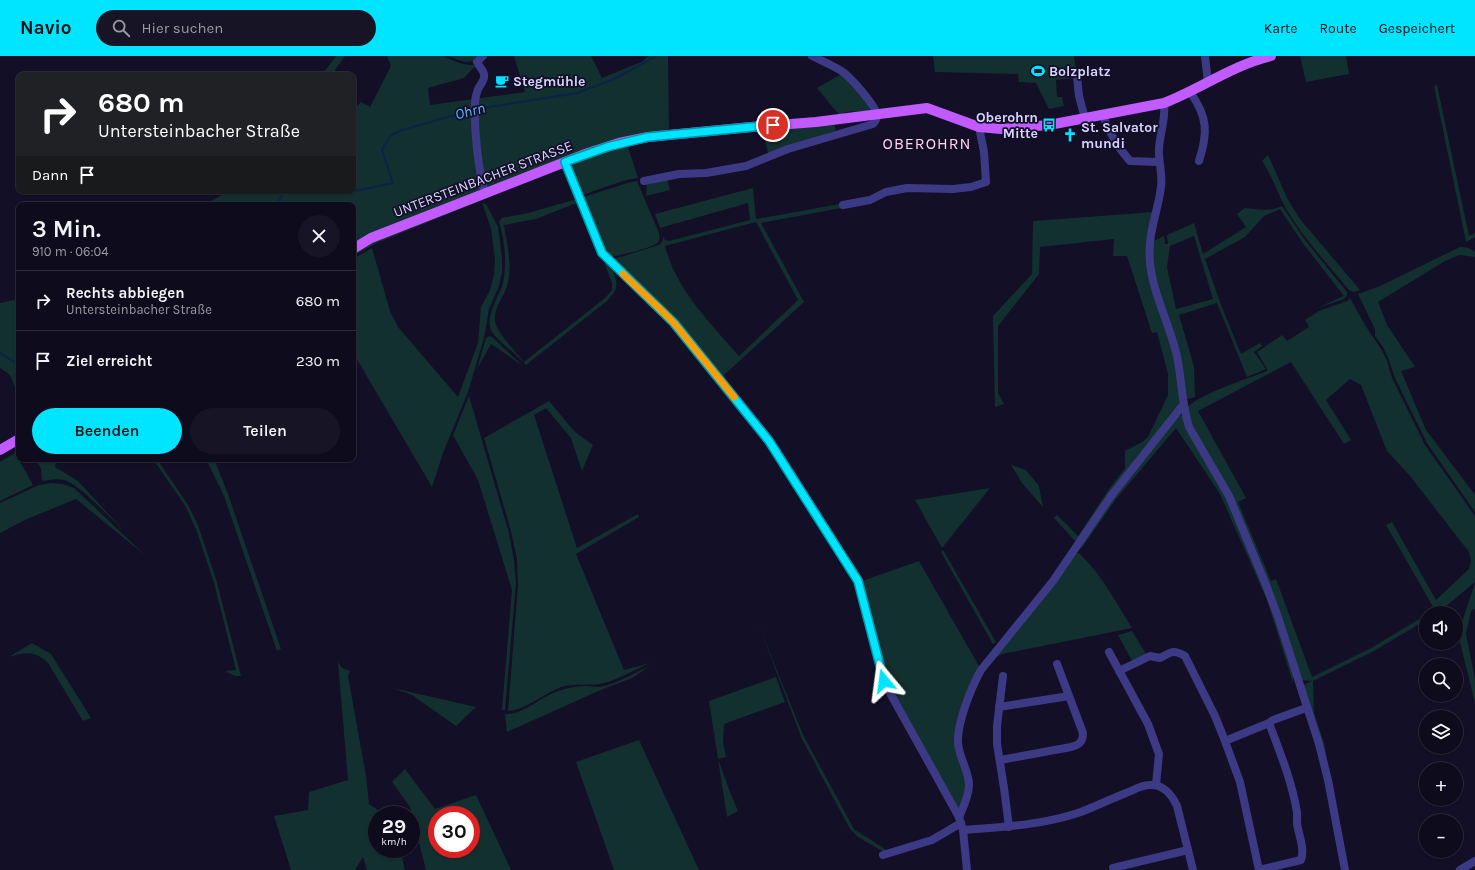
<!DOCTYPE html>
<html lang="de">
<meta charset="utf-8">
<style>
:root{--surface:#0e0b1c;--page:#171425;--text:#f1f3f6;--muted:#9b9ba3;--line:#2e2b3b;--accent:#00e5ff}
body{margin:0;font-family:Karla,sans-serif;background:var(--page);color:var(--text);height:100vh;display:flex;flex-direction:column;font-size:15px;white-space:nowrap}
*{box-sizing:border-box;margin:0}
p{font-size:13px;color:var(--muted)}
.icon{flex:none;width:22px;height:22px;fill:none;stroke:currentColor;stroke-width:2;stroke-linecap:round;stroke-linejoin:round}
.map{position:relative;flex:1;overflow:hidden}
.sheet{position:absolute;left:16px;top:146px;width:340px;height:260px;display:flex;flex-direction:column;background:var(--surface);border-radius:8px;box-shadow:0 1px 3px #0004,0 0 0 1px var(--line)}
.sheet>*{flex:none}
.guide{position:absolute;left:16px;top:16px;width:340px;height:122px;border-radius:8px;box-shadow:0 1px 3px #0004,0 0 0 1px var(--line);background:#202124;color:#fff;overflow:hidden}
.tools{position:absolute;left:1419px;top:550px;display:grid;gap:8px}
.tools a{display:grid;place-items:center;width:44px;height:44px;border-radius:50%;background:var(--surface);box-shadow:0 1px 3px #0004,0 0 0 1px var(--line);font-size:20px}
.speed{position:absolute;left:368px;top:750px;display:flex;gap:8px;font-size:20px;font-weight:700;text-align:center}
.speed>*{display:grid;place-content:center;width:52px;height:52px;border-radius:50%;background:var(--surface);box-shadow:0 1px 3px #0004,0 0 0 1px var(--line);line-height:1}
.speed small{font-size:10px;font-weight:400}
.speed .limit{border:6px solid #d22;background:#fff;color:#111}
.pin{position:absolute;display:grid;place-items:center;width:34px;height:34px;color:#fff;margin:-17px;border:2px solid #fff;border-radius:50%;box-shadow:0 1px 4px #0007}
.me{position:absolute;width:44px;margin:-22px;rotate:344deg;stroke-linejoin:round;filter:drop-shadow(0 0 3px #0008)}
.turn{display:flex;align-items:center;gap:14px;height:84px;padding:0 16px;font-size:18px}
.turn .icon{width:52px;height:52px;stroke-width:2.5}
.turn b{display:block;font-size:28px;line-height:34px}
.then{display:flex;align-items:center;height:38px;padding:0 16px;background:#0003;gap:8px;font-size:15px}
.round{display:grid;place-items:center;flex:none;width:42px;height:42px;border-radius:21px;background:var(--page)}
.overview{display:flex;align-items:center;justify-content:space-between;height:68px;padding:0 16px}
h1{font-size:24px;font-weight:600;line-height:30px}
.action{display:flex;gap:8px;margin-top:auto;padding:8px 16px}
.action a{flex:1;height:46px;border-radius:24px;background:var(--accent);color:#111;font-size:16px;font-weight:600;line-height:46px;text-align:center}
.action a+a{background:var(--page);color:var(--text)}
ul{padding:0;list-style:none}
li{display:flex;align-items:center;gap:12px;height:60px;padding:0 16px;border-top:1px solid var(--line)}
li div{flex:1}
li b{display:block;font-size:15px}
li em{font-style:normal}
header{display:flex;align-items:center;gap:24px;box-sizing:border-box;height:56px;padding:0 20px;background:var(--accent);color:#111}
header strong{font-size:19px}
nav{display:flex;gap:22px;margin-inline-start:auto;font-size:14px}
.search{width:280px;height:36px;background:var(--page);display:flex;align-items:center;gap:10px;box-sizing:border-box;padding:0 14px;border-radius:22px;color:var(--muted);font-size:15px}
.map>svg:first-child{display:block}
</style>
<header>
<strong>Navio</strong>
<div class="search"><svg class="icon" aria-label="search" viewBox="0 0 24 24"><circle cx="10" cy="10" r="6"/><path d="M15 15l6 6"/></svg>Hier suchen</div>
<nav><a>Karte</a><a>Route</a><a>Gespeichert</a></nav>
</header>
<div class="map">
<svg width="1475" height="814" viewBox="0 0 1475 814">
<rect width="100%" height="100%" fill="#130f26"/>
<g fill="#12302f" fill-rule="evenodd">
<path d="M336,0H345L335,14V19H322Z"/>
<path d="M387,0H443L459,7L469,9H476L464,22L428,32L430,49L525,36L514,0H591L602,22L641,6L649,0H668L669,76L490,133L481,131L478,137L353,190V149H204L229,135H353V54L361,46L370,51L391,10Z"/>
<path d="M448,0H481C469,10 461,5 448,0Z"/>
<path d="M933,0H1074L1077,21L1074,22L1056,24L1057,41H1062L1064,50L1049,53L1036,27L1019,26L1018,18L935,16Z"/>
<path d="M1300,0H1346L1349,18L1306,26Z"/>
<path d="M841,18L869,49L870,54L868,57C859,56 846,53 840,60L817,32Z"/>
<path d="M1437,29L1469,180L1475,177V181L1466,186L1434,30Z"/>
<path d="M834,68L836,74L834,75L768,97L762,72Z"/>
<path d="M627,88L638,122L626,124L582,139L570,109L571,107Z"/>
<path d="M1268,99L1288,144L1300,163L1360,234L1354,236L1349,234C1327,207 1301,180 1284,149C1276,133 1272,120 1262,105Z"/>
<path d="M667,123L670,134L646,140L647,127Z"/>
<path d="M637,125L659,177C660,181 660,185 656,188C648,193 620,199 610,201L607,200L583,147L584,141L627,127Z"/>
<path d="M753,132L756,163L851,146L852,150L761,167L804,246L722,321L773,383L862,522H858L770,384L721,322L613,206L614,203L659,189L663,185V180L665,184L669,185L750,164L748,147L660,172L655,158ZM756,166L798,244L739,300C710,267 676,233 665,190Z"/>
<path d="M480,142L482,144L377,187L353,200V196L370,186Z"/>
<path d="M577,143L579,146L536,163L504,169C507,190 513,209 507,230C504,241 494,251 495,264C495,275 517,297 524,306L605,242L612,234V227L604,206L611,210C617,227 621,230 607,245L526,309C519,300 494,282 491,274C485,258 499,242 503,227C507,208 505,184 499,166L502,162L528,157Z"/>
<path d="M482,147L486,148L498,171L502,202V216L499,230L489,253L484,282L468,336L443,397L432,431L355,300L353,301V203L372,192L390,255L398,271L458,341L478,287L481,251L490,234L494,219L495,203L491,172Z"/>
<path d="M1282,150L1305,184L1347,236V239L1344,243L1317,252L1344,240L1302,186L1280,153L1264,160L1245,181L1205,203L1221,249L1241,298L1260,287L1262,290L1254,296L1266,313L1247,321L1217,247L1179,259L1194,311L1195,341L1184,344L1152,208V186L1164,180L1165,188H1168L1167,179L1194,167L1203,198L1246,171L1237,158L1245,152C1258,153 1270,156 1282,150ZM1194,180L1213,243L1176,253L1167,211L1170,190Z"/>
<path d="M1154,156L1148,187L1173,295L1180,345L1177,351L1078,485H1075L1054,462L1057,459L1078,480L1107,436L1125,412V395L1142,386L1148,381L1168,339V318L1157,276L1152,277L1127,200H1113L1114,183L1040,191L1039,218L998,270V337L1004,348L995,351L993,260L1032,218L1033,165Z"/>
<path d="M1460,191C1466,191 1470,192 1475,196V201L1460,199L1445,205L1378,246L1387,269L1415,311L1401,315L1426,374L1475,439V456L1427,387L1395,322L1389,304L1383,291L1375,280V273L1358,238L1380,230Z"/>
<path d="M1350,242L1365,269L1381,293L1387,304L1392,322L1425,389L1475,460V526L1440,555L1437,557H1430L1435,554L1386,469L1392,466L1436,544L1469,513L1471,505L1469,496L1410,420L1387,395L1361,329L1350,323L1326,344L1351,384L1344,388L1291,306L1198,355L1246,442L1238,446L1271,525L1276,523L1312,621L1371,592L1426,559V564L1374,595L1313,625L1314,657L1324,687L1330,721L1302,631L1305,628L1312,625L1300,624L1268,527L1191,369L1186,353C1195,339 1250,322 1267,315V313L1257,296L1282,279L1287,285L1309,271L1305,264L1319,255L1347,245Z"/>
<path d="M19,243V341L10,319L0,312V247Z"/>
<path d="M489,280L492,281L523,310L491,288L477,313L486,282Z"/>
<path d="M469,340L509,477L514,504L516,527L505,654H502L512,534L478,424L453,379Z"/>
<path d="M549,345L575,376L593,389L582,415L571,382L546,352L534,359L577,492L638,458L639,461L576,498L624,614L650,607C636,613 612,627 598,628C585,630 574,627 561,631C543,638 527,653 508,655L518,529L517,503L511,475L484,382Z"/>
<path d="M1180,359L1183,360L1226,440L1264,530L1293,620V627L1267,544L1220,438L1176,372L1116,443L1081,493V487L1113,440Z"/>
<path d="M15,397L33,429L0,445V406Z"/>
<path d="M35,403H57L55,411L78,425L124,475C110,462 81,429 64,424C57,422 49,424 42,425L41,412Z"/>
<path d="M153,403H157L188,449L198,469L216,523L241,620H235L225,615L236,614L214,527L196,473L186,451Z"/>
<path d="M206,403H214L228,438L281,593L277,595L224,440Z"/>
<path d="M1011,409L1026,414L1039,430L1043,451L1022,427Z"/>
<path d="M51,427L63,428L74,432L146,500L76,443L27,463L0,477V447L39,429Z"/>
<path d="M990,432L942,492L915,444Z"/>
<path d="M943,494L996,586L993,588L941,496Z"/>
<path d="M1077,497H1079C1102,519 1116,546 1132,572L1002,598L991,604Z"/>
<path d="M919,505L980,612L957,674L966,730L959,755L891,636L862,525Z"/>
<path d="M1475,527V553L1471,555L1466,578L1475,623V647L1460,586L1461,569Z"/>
<path d="M757,565L803,679L854,773L888,795L884,796L858,781L850,773L802,683Z"/>
<path d="M1132,575L1146,598L1133,607L1118,579Z"/>
<path d="M32,587L51,598L91,662L83,665L48,607C35,594 25,596 9,601Z"/>
<path d="M338,606L342,612L350,615L348,620L366,720L369,748L385,759H377V793H400L405,814H367L363,801L355,814H291L274,760L308,754L309,736L348,724Z"/>
<path d="M650,610L632,622L603,633L507,676L505,658C522,659 537,644 553,637C563,633 574,630 586,630C590,630 594,631 598,631C613,630 636,616 650,610Z"/>
<path d="M776,621L785,646L724,668L723,686L726,701L718,703L730,736L738,755L727,761L709,645Z"/>
<path d="M393,632L476,651L456,670L412,639Z"/>
<path d="M639,684L699,814H614L576,706Z"/>
<path d="M405,713L435,753L476,739L511,814H426L410,751L392,726ZM437,759H471V793H437Z"/>
</g>
<g fill="none" stroke-linecap="round" stroke-linejoin="round">
<g stroke="#0c2248" stroke-width="2">
<path d="M477,53L577,37L614,23L656,0"/>
<path d="M333,135L350,136L393,127L382,94L390,80L402,74L473,54"/>
<path d="M273,149L279,145L284,135"/>
<path d="M0,297L19,309"/>
</g>
<g stroke="#3d3a85" stroke-width="8">
<path d="M483,0L477,6C479,11 484,14 484,19C485,24 480,29 478,33C476,38 475,43 475,48C474,76 478,111 485,138"/>
<path d="M1205,0L1208,27"/>
<path d="M1077,21L1079,40L1085,63"/>
<path d="M1190,36C1208,61 1208,77 1199,105"/>
<path d="M1164,47C1166,63 1160,77 1159,92C1158,105 1163,118 1161,131C1159,150 1151,169 1150,188C1146,225 1167,260 1176,296C1182,321 1181,346 1189,371L1229,440L1266,529L1278,561L1319,688L1328,724L1345,814"/>
<path d="M1103,60C1111,79 1116,89 1130,105L1159,106"/>
<path d="M565,106L602,197L674,267L769,385L859,525L885,625L890,637L959,761L963,774L967,814"/>
<path d="M644,125L679,118L706,117L746,110L788,93L873,68C876,65 877,63 877,59C876,50 851,22 843,16C833,9 822,5 812,0"/>
<path d="M843,149L870,144L886,136L907,132L953,133L971,131L986,126L984,96L979,71"/>
<path d="M1109,596L1148,668L1159,698L1156,729"/>
<path d="M1119,615L1150,600L1160,602C1171,596 1173,593 1185,600L1215,660L1225,685"/>
<path d="M1003,620L997,670V688L1004,732L1009,771"/>
<path d="M999,651L1069,640"/>
<path d="M1000,704L1071,691C1079,689 1083,686 1083,677L1057,608"/>
<path d="M959,761C963,752 969,740 969,729C969,715 959,702 958,687C957,667 971,632 981,614L1053,525L1111,440L1183,349"/>
<path d="M963,774C1003,771 1043,769 1081,756C1096,750 1111,743 1126,737C1134,734 1141,729 1150,729C1163,728 1172,739 1177,750L1193,814"/>
<path d="M883,799L932,784L961,767"/>
<path d="M1113,812L1188,794"/>
<path d="M1259,814L1240,726L1225,685L1269,667L1273,664L1306,652"/>
<path d="M1259,814L1301,804C1305,793 1299,780 1297,768C1297,764 1297,760 1297,756C1292,726 1280,696 1269,667"/>
<path d="M1460,814L1475,805"/>
</g>
<g stroke="#c25bff" stroke-width="10">
<path d="M353,193L371,182L588,97L619,87L648,81L751,71L816,66L927,52L979,71L1001,73L1049,69L1164,47C1200,33 1233,9 1271,0"/>
<path d="M0,394L19,383"/>
</g>
</g>
<g fill="none" stroke-linecap="round" stroke-linejoin="round">
<g stroke="#0095a6" stroke-width="10">
<path id="route" d="M773,69L648,81L607,91L565,106L602,197L674,267L769,385L858,525L884,625"/>
</g>
<use href="#route" stroke="#00e5ff" stroke-width="7"/>
<path stroke="#f59e0b" stroke-width="7" d="M623,218L661,254L674,267L734,341"/>
</g>
<defs>
<g id="stadium-bare" transform="scale(1.08)"><path d="M0-5a6.5 5 0 1 0 0 10a6.5 5 0 1 0 0-10ZM-3.5-1.8h7v3.6h-7Z" fill="#00e5ff" stroke="#130f26" stroke-width="2.5" paint-order="stroke"/></g>
<g id="cafe-bare" transform="scale(1.08)"><path d="M-5.5-4.5H6V0H3Q3 3.5 0 3.5H-2.5Q-5.5 3.5-5.5 0ZM3-3.2v2h1.7v-2ZM-6 4.5H4V6H-6Z" fill="#00e5ff" stroke="#130f26" stroke-width="2.5" paint-order="stroke"/></g>
<g id="bus-bare" transform="scale(1.08)"><path d="M-5-6H5V4H4V6H2V4H-2V6H-4V4H-5ZM-3.5-4V0h7V-4ZM-3.5 1.2v1.5H-2V1.2ZM2 1.2v1.5H3.5V1.2Z" fill="#00e5ff" stroke="#130f26" stroke-width="2.5" paint-order="stroke"/></g>
<g id="church-bare" transform="scale(1.08)"><path d="M-1.2-6h2.4v3.5h3.3v2.4h-3.3V6h-2.4V-.1h-3.3v-2.4h3.3Z" fill="#00e5ff" stroke="#130f26" stroke-width="2.5" paint-order="stroke"/></g>
</defs>
<g fill-rule="evenodd">
<use href="#stadium-bare" x="1038" y="15"/>
<use href="#cafe-bare" x="502" y="25"/>
<use href="#bus-bare" x="1049" y="69"/>
<use href="#church-bare" x="1070" y="79"/>
</g>
<g text-anchor="middle" dominant-baseline="central" stroke-width="3.5" stroke-linejoin="round" paint-order="stroke">
<g font-size="14" font-weight="bold" fill="#d9d4ff" stroke="#130f26" text-anchor="start">
<text x="1049" y="15">Bolzplatz</text>
<text x="513" y="25">Stegmühle</text>
<text x="1038" y="61" text-anchor="end">Oberohrn<tspan x="1038" dy="16">Mitte</tspan></text>
<text x="1081" y="71">St. Salvator<tspan x="1081" dy="16">mundi</tspan></text>
</g>
<g font-size="14" fill="#d9d4ff" stroke="#130f26">
<text transform="translate(483 123) rotate(-21)">UNTERSTEINBACHER STRASSE</text>
</g>
<g font-size="15" font-style="italic" fill="#62b6ff" stroke="#130f26">
<text transform="translate(470 55) rotate(-14)">Ohrn</text>
</g>
<g font-size="16" letter-spacing="1" fill="#ffd6f0" stroke="#130f26">
<text x="927" y="87">OBEROHRN</text>
</g>
</g>
</svg>
<div class="tools">
<a><svg class="icon" aria-label="sound" viewBox="0 0 24 24"><path d="M4 9h4l5-4v14l-5-4H4zM17 9q2 3 0 6"/></svg></a>
<a><svg class="icon" aria-label="search" viewBox="0 0 24 24"><circle cx="10" cy="10" r="6"/><path d="M15 15l6 6"/></svg></a>
<a><svg class="icon" aria-label="layers" viewBox="0 0 24 24"><path d="M12 4l9 5-9 5-9-5zM3 14l9 5 9-5"/></svg></a>
<a>+</a>
<a>−</a>
</div>
<div class="speed"><div>29<small>km/h</small></div><div class="limit">30</div></div>
<div class="pin" style="left:773px;top:69px;background:#d93025"><svg class="icon" aria-label="arrive" viewBox="0 0 24 24"><path d="M6 21V4h12l-3 4 3 4H6"/></svg></div>
<svg class="me" style="left:884px;top:625px" viewBox="-20 -20 40 40"><path d="M0-17L14 15 0 8-14 15z" fill="#00e5ff" stroke="#fff" stroke-width="4"/></svg>
<div class="guide">
<div class="turn"><svg class="icon" aria-label="right" viewBox="0 0 24 24"><path d="M7 20v-9h11M14 6l5 5-5 5"/></svg><div><b>680 m</b>Untersteinbacher Straße</div></div>
<div class="then">Dann<svg class="icon" aria-label="arrive" viewBox="0 0 24 24"><path d="M6 21V4h12l-3 4 3 4H6"/></svg></div>
</div>
<section class="sheet">
<div class="overview"><div><h1>3 Min.</h1><p>910 m · 06:04</p></div><a class="round"><svg class="icon" aria-label="close" viewBox="0 0 24 24"><path d="M6 6l12 12M18 6L6 18"/></svg></a></div>
<ul>
<li><svg class="icon" aria-label="right" viewBox="0 0 24 24"><path d="M7 20v-9h11M14 6l5 5-5 5"/></svg><div><b>Rechts abbiegen</b><p>Untersteinbacher Straße</p></div><em>680 m</em></li>
<li><svg class="icon" aria-label="arrive" viewBox="0 0 24 24"><path d="M6 21V4h12l-3 4 3 4H6"/></svg><div><b>Ziel erreicht</b></div><em>230 m</em></li>
</ul>
<div class="action"><a>Beenden</a><a>Teilen</a></div>
</section>
</div>
